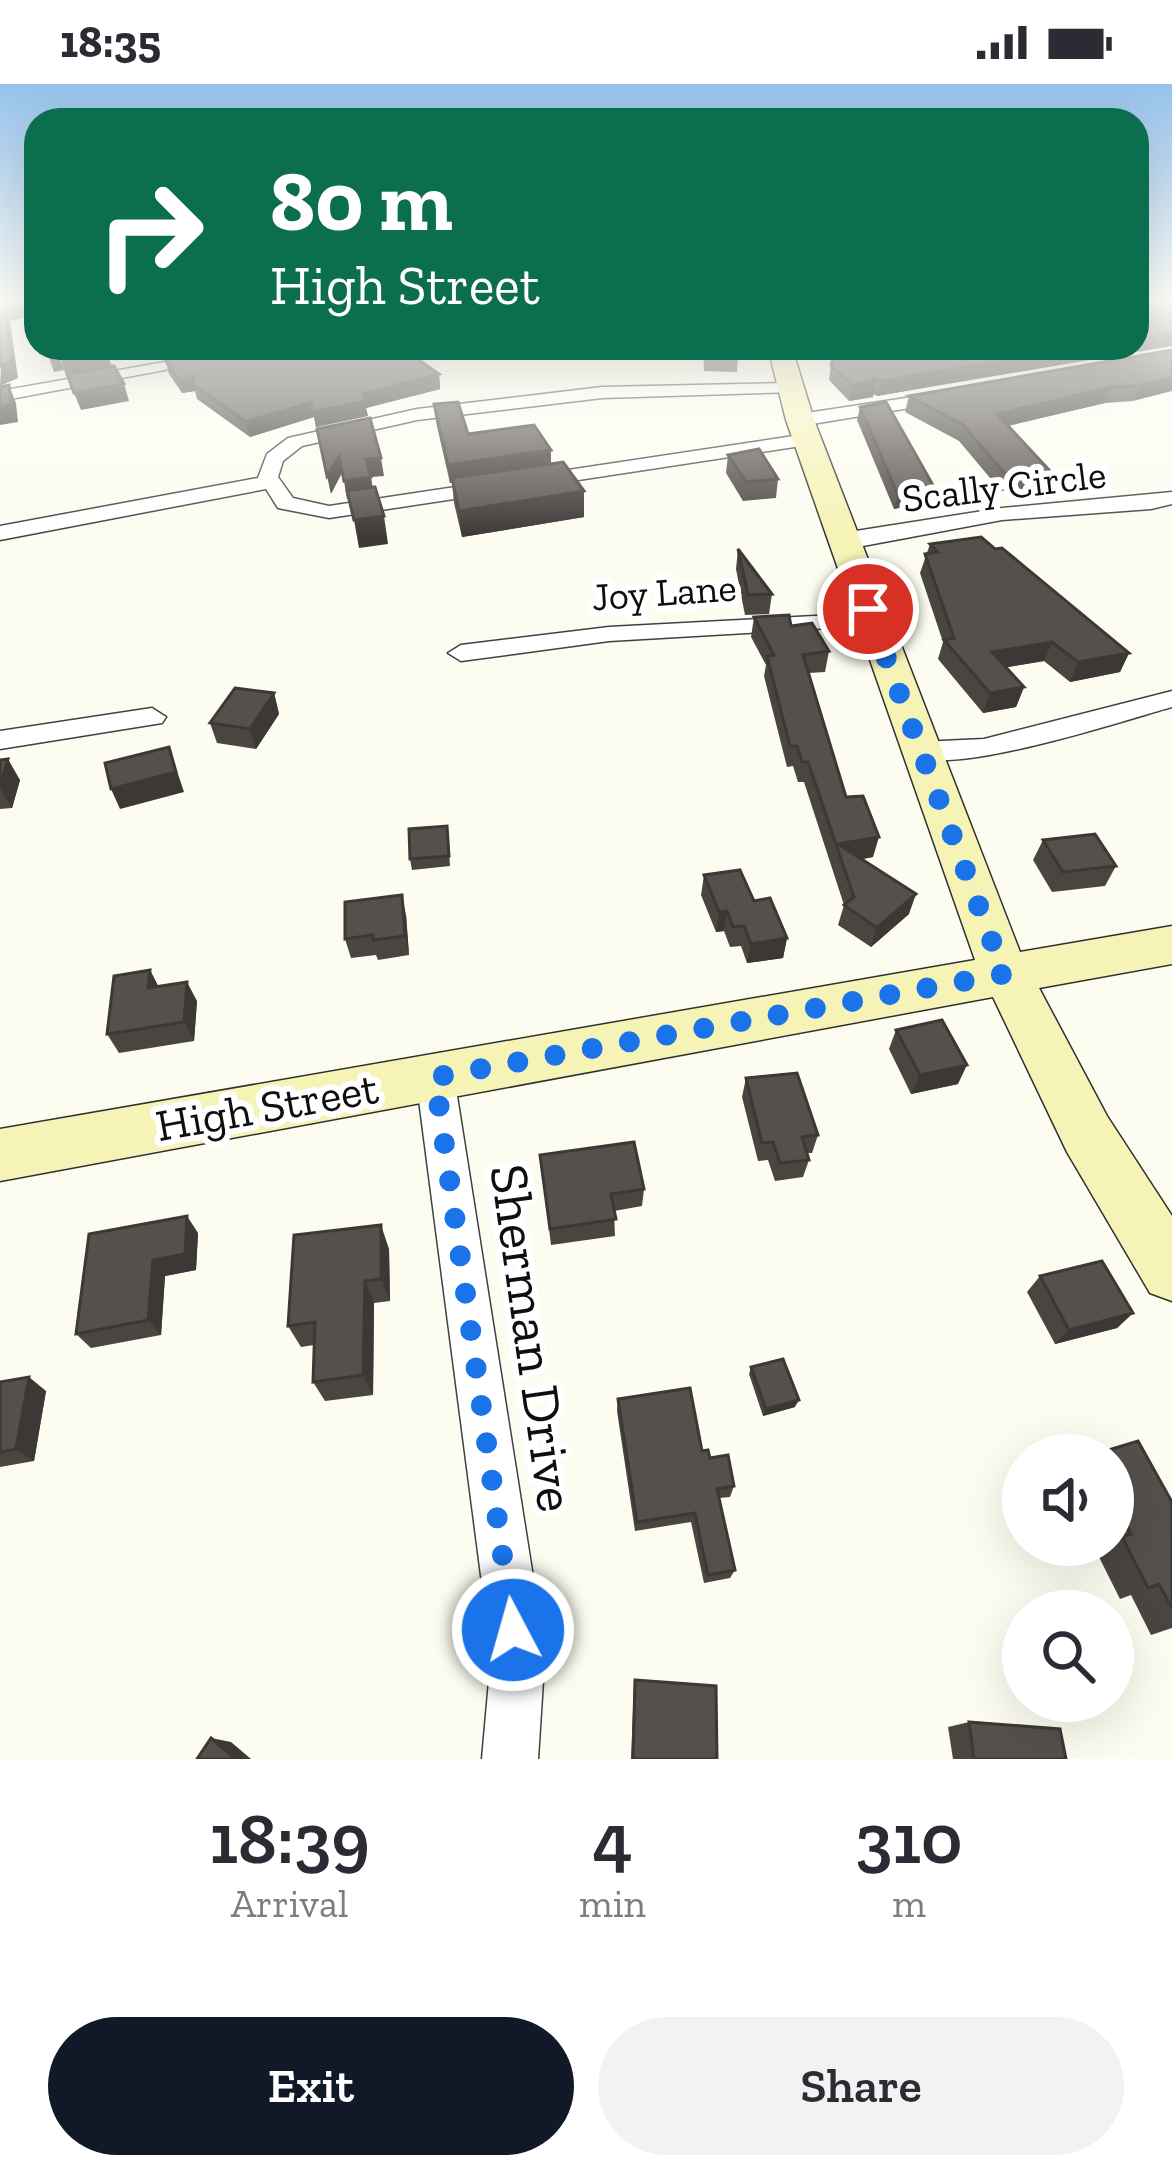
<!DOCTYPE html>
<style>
:root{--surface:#fff;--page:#f2f2f3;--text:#2b2b33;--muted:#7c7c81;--accent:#111827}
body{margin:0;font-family:"Zilla Slab",serif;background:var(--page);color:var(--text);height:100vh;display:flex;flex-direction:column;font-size:45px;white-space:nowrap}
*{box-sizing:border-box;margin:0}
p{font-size:39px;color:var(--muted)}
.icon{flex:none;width:66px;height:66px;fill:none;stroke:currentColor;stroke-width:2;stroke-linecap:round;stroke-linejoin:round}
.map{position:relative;height:1675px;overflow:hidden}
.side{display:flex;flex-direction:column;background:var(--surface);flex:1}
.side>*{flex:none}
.guide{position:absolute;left:24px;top:24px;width:1125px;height:252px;border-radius:36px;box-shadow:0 12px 48px #0002;background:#0b6e4f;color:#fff;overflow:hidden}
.fabs{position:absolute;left:1002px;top:1350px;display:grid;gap:24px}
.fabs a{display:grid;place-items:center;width:132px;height:132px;border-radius:50%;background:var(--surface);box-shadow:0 12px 48px #0002;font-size:60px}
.pin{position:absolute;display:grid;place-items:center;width:102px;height:102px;color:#fff;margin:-51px;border:6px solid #fff;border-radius:50%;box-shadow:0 3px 12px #0007}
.me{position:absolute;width:132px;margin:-66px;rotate:354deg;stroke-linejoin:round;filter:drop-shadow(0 0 9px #0008)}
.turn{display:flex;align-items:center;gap:42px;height:252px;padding:0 48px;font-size:54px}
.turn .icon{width:156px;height:156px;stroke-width:2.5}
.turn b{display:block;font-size:84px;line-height:102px}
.eta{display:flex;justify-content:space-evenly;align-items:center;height:204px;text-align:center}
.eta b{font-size:72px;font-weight:600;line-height:84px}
.cta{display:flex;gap:24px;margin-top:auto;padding:24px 48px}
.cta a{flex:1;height:138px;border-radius:72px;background:var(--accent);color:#fff;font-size:48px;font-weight:600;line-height:138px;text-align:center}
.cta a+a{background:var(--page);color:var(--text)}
.status{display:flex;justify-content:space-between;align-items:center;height:84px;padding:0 60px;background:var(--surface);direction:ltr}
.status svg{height:33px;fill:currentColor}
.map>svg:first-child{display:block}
</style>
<div class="status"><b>18:35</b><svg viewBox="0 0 49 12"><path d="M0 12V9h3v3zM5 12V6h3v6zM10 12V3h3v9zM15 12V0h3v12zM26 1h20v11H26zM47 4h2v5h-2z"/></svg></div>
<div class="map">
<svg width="1172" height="1675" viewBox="0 0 1172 1675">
<rect width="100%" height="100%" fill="#fdfcf1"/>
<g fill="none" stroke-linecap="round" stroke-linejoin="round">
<g stroke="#414141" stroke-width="3">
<g id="street">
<path d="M244,264H281L0,317V307Z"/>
<path d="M790,299L799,304L796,308L602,314L417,336L302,362L283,377L278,393L293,414L329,422L807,350L817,356L814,360L329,434L278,424L266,405L0,456V442L258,394L267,370L288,354L417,325L602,303Z"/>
<path d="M952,307L961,312L958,316L800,342L791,336L800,330Z"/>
<path d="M1172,408V420L1151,425L1002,436L863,462L843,463L832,456L843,449L1002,424Z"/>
<path d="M872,529L881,531V541L609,557L461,577L448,569L461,561L609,543Z"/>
<path d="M1172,607V623C1128,635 934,700 906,667L920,658L984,655Z"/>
<path d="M152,624L166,633L162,639L0,665V647Z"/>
<path d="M435,977L448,982L454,993L534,1499L543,1597L538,1675H482L489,1597L482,1499L416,993L422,982Z"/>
</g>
</g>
<g stroke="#303030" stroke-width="3">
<path id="secondary" d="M768,264H792L814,336L1020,868L1172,842V880L1039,904L1107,1032L1172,1132V1217L1150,1209L1067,1068L993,913L0,1097V1045L975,876L786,336Z"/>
</g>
<use href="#street" fill="#fff" fill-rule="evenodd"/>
<use href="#secondary" fill="#f5f3b5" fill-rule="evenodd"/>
</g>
<g fill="#494541">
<path d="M226,264H455L409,270L439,290L440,305L366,324L368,332L316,343L314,333L250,353L197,315L195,307L182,309L169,290L165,275Z"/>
<path d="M703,264H738L737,288L704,287Z"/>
<path d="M1137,264L877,312L873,310V313L849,317L829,296L831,281Z"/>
<path d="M1172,266L1133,317L1105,319L1008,342L1051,388L1045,404L1001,407L959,357L905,328L909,312Z"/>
<path d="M434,320L468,350L551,380L584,433L462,453L454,419L452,399H450L436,338Z"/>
<path d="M860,323L930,417L894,425L857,336Z"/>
<path d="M728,371L778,395L776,414L743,417L726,389Z"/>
<path d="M930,460L1129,569L1120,588L1070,598L1044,577L1006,583L1024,603L1016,623L983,629L938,575L943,558L920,489Z"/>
<path d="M738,465L772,510L769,530L745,531L736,485Z"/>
<path d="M754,533L791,542L829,567L825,588L809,589L846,713L873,773L862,775L909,830L871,863L838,841L844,821L804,698H798L793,682L787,683L764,592L766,581L751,553Z"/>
<path d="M274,609L279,630L256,665L217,659L210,639Z"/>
<path d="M0,676L20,696L12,724L0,725Z"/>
<path d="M448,752L450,782L412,786L410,775Z"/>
<path d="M1043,756L1116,782L1105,802L1052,808L1033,776Z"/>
<path d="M704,791L754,817L787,854L783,874L747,879L741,862L730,863L724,847L716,848L701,811Z"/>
<path d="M406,831L409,871L378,876L376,871L351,874L345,855Z"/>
<path d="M150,886L158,902L197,917L194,957L119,969L107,950Z"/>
<path d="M896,946L958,1000L911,1010L889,965Z"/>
<path d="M746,994L818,1051L812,1069H807L809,1076L803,1093L775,1097L768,1076L758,1077L742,1013Z"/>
<path d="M540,1071L644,1105L642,1122L614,1127L615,1152L551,1161Z"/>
<path d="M198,1149L196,1186L165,1192L161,1251L91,1264L76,1250Z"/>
<path d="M389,1165L390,1217L374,1219L373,1311L325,1317L313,1298L314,1261L301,1263L288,1242Z"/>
<path d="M1040,1192L1133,1229L1117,1244L1055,1260L1027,1208Z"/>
<path d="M751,1283L795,1323L763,1332L749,1290Z"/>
<path d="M0,1298L46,1307L34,1377L0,1383Z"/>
<path d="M618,1315L702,1367L734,1402L730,1413L719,1414L735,1486L730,1494L704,1499L691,1438L635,1447L617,1327Z"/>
<path d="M1113,1371L1172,1418V1544L1151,1551L1131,1511L1120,1515L1096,1467L1104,1462L1103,1461H1113Z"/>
<path d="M635,1596L717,1675H631L634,1601Z"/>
<path d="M969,1638L1066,1675H953L948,1643Z"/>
</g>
<g fill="#3c3835">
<path d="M10,219H34L36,231L10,237L18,294L0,302L4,221Z"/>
<path d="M1172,248V262L877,312L881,297L1078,264H1137V254Z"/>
<path d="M157,264H218L160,274Z"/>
<path d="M393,264H455L394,272Z"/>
<path d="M106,266L112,283L66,291L60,274Z"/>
<path d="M58,270L64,286L54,288L48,271Z"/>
<path d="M439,290L440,305L366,324L368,332L316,343L313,328L363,310Z"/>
<path d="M194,292L195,307L182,309L178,295Z"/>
<path d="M1172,293V307L1133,317L1139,302Z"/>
<path d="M876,297L873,313L849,317L852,301Z"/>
<path d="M124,300L129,317L81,326L74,309Z"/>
<path d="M9,301L16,319L18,338L0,341V322Z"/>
<path d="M1110,303L1105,319L993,345L997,330Z"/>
<path d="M311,318L314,333L250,353L246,338Z"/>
<path d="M551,366V384L450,399L448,381Z"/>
<path d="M339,372L342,389L331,410L327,392Z"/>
<path d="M381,374L384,392L371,393L374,411L347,415L344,397L366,375Z"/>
<path d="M934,403L930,417L894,425L898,411Z"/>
<path d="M584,407V433L462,453L459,427Z"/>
<path d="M384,432L388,460L359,464L354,436Z"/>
<path d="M1052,558L1044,577L985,587L992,568Z"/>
<path d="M1129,569L1120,588L1070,598L1078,578Z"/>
<path d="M1024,603L1016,623L983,629L990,609Z"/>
<path d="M274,609L279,630L256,665L250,645Z"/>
<path d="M169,663L184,708L120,725L111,705Z"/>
<path d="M8,675L20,696L12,724L0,704Z"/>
<path d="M879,753L873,773L842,779L838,760Z"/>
<path d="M916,810L909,830L871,863L877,844Z"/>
<path d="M402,811L406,831L409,871L405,852Z"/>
<path d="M727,827L724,847L716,848L719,828Z"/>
<path d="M787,854L783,874L747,879L751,860Z"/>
<path d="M150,886L160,906L148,904Z"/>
<path d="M187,898L197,917L194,957L184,938Z"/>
<path d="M967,981L958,1000L911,1010L920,991Z"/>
<path d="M187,1132L198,1149L196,1186L165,1192L161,1251L148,1236L153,1176Z"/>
<path d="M381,1141L389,1165L390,1217L381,1195Z"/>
<path d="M365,1197L374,1219L373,1311L363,1291Z"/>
<path d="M1133,1229L1117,1244L1055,1260L1069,1246Z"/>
<path d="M29,1293L46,1307L34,1377L16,1365Z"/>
<path d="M799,1316L795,1323L763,1332L766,1325Z"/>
<path d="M211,1654L231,1658L251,1675H235Z"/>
</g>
<g fill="#55504c" stroke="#3c3835" stroke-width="3">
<path d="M0,219H10L4,221L12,277L0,282Z"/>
<path d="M1137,219H1172V248L1137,254Z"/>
<path d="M46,264H105L106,266L60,274L58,270L48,271Z"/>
<path d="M226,264H402L439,290L363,310L365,317L313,328L311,318L246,338L193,300L194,292L178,295L165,275Z"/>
<path d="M705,264H738V275L706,274Z"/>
<path d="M836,264H1078L881,297L873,293L876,297L852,301L831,281Z"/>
<path d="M1172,266V293L1139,302L1110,303L997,330L1051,388L1006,391L963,341L909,312Z"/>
<path d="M114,282L124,300L74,309L67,290Z"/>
<path d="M9,301L11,320L0,322V303Z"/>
<path d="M458,318L468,350L534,341L551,366L448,381L434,320Z"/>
<path d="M886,318L934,403L898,411L860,323Z"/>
<path d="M370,334L381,374L366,375L371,393L344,397L339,372L327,392L317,345Z"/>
<path d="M759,365L778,395L746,398L728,371Z"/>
<path d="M563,378L584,407L459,427L452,394Z"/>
<path d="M375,403L384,432L354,436L347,407Z"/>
<path d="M981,453L995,465L1002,464L1129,569L1078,578L1052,558L992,568L1024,603L990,609L944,556L954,554L925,470L938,468L930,460Z"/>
<path d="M738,465L772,510L748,511Z"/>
<path d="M789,531L791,542L812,539L829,567L803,571L846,713L863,712L879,753L838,760L916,810L877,844L844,821L854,813L808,678H802L797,662H790L767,572L774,571L754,533Z"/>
<path d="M235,604L274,609L250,645L210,639Z"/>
<path d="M169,663L176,688L111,705L105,679Z"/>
<path d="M8,675L0,703V676Z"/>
<path d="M447,742L449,772L410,775L409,745Z"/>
<path d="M1095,750L1116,782L1063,788L1043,756Z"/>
<path d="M740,786L754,817L770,814L787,854L751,860L744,842L733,843L727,827L719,828L704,791Z"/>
<path d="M402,811L405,852L373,856V851L345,855V818Z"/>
<path d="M150,886L148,904L187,898L184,938L107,950L114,892Z"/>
<path d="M942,936L967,981L920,991L896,946Z"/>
<path d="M797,989L818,1051L802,1053L809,1076L780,1079L773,1058L762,1059L746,994Z"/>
<path d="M634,1058L644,1105L611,1110L616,1135L550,1145L540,1071Z"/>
<path d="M187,1132L185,1170L153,1176L148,1236L76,1250L89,1150Z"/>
<path d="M381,1141V1195L365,1197L363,1291L313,1298L315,1238L288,1242L294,1151Z"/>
<path d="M1102,1177L1133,1229L1069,1246L1040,1192Z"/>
<path d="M783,1275L799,1316L766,1325L751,1283Z"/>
<path d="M29,1293L16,1365L0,1368V1298Z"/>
<path d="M690,1304L702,1367L708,1366L710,1374L728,1371L734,1402L717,1405L735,1486L708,1491L695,1429L637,1438L618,1315Z"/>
<path d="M1138,1357L1172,1418V1524L1159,1500L1148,1504L1122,1453L1131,1450L1113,1415V1371H1092Z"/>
<path d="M635,1596L716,1602L717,1675H633Z"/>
<path d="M969,1638L1060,1645L1066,1675H974Z"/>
<path d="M211,1654L235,1675H197Z"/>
</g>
<linearGradient id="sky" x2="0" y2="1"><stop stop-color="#96c2ea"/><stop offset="0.48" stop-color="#fefef9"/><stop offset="1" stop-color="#fefef9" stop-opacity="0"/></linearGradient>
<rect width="1172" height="454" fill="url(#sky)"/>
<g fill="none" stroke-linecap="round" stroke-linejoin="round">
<path stroke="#1a73e8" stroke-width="21" stroke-dasharray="0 37.8" d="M513,1546L435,993L1004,890L868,525"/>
</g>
<g text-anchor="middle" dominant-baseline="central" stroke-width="12" stroke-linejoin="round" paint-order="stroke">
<g font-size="39" fill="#0e0e0e" stroke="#fff">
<text transform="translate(1004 402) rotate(-7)">Scally Circle</text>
<text transform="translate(664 508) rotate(-4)">Joy Lane</text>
</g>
<g font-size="45" fill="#0e0e0e" stroke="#fff">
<text transform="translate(267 1023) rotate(-10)">High Street</text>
</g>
<g font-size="54" fill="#0e0e0e" stroke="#fff">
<text transform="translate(533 1254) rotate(82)">Sherman Drive</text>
</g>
</g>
</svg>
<div class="fabs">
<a><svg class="icon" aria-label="sound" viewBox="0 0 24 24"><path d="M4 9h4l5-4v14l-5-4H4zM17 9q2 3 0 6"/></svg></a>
<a><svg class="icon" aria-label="search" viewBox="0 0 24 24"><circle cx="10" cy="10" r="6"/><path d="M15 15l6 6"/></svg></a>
</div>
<div class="pin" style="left:868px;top:525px;background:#d93025"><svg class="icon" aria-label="arrive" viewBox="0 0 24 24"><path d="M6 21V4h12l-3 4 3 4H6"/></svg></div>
<svg class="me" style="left:513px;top:1546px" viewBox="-20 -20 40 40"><circle r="17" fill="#1a73e8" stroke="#fff" stroke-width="3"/><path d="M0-11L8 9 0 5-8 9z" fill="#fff"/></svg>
<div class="guide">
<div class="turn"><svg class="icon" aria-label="right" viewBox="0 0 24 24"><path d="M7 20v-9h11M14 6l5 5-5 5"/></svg><div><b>80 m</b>High Street</div></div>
</div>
</div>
<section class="side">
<div class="eta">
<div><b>18:39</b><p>Arrival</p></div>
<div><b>4</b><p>min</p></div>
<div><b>310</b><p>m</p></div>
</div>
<div class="cta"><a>Exit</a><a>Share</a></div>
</section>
